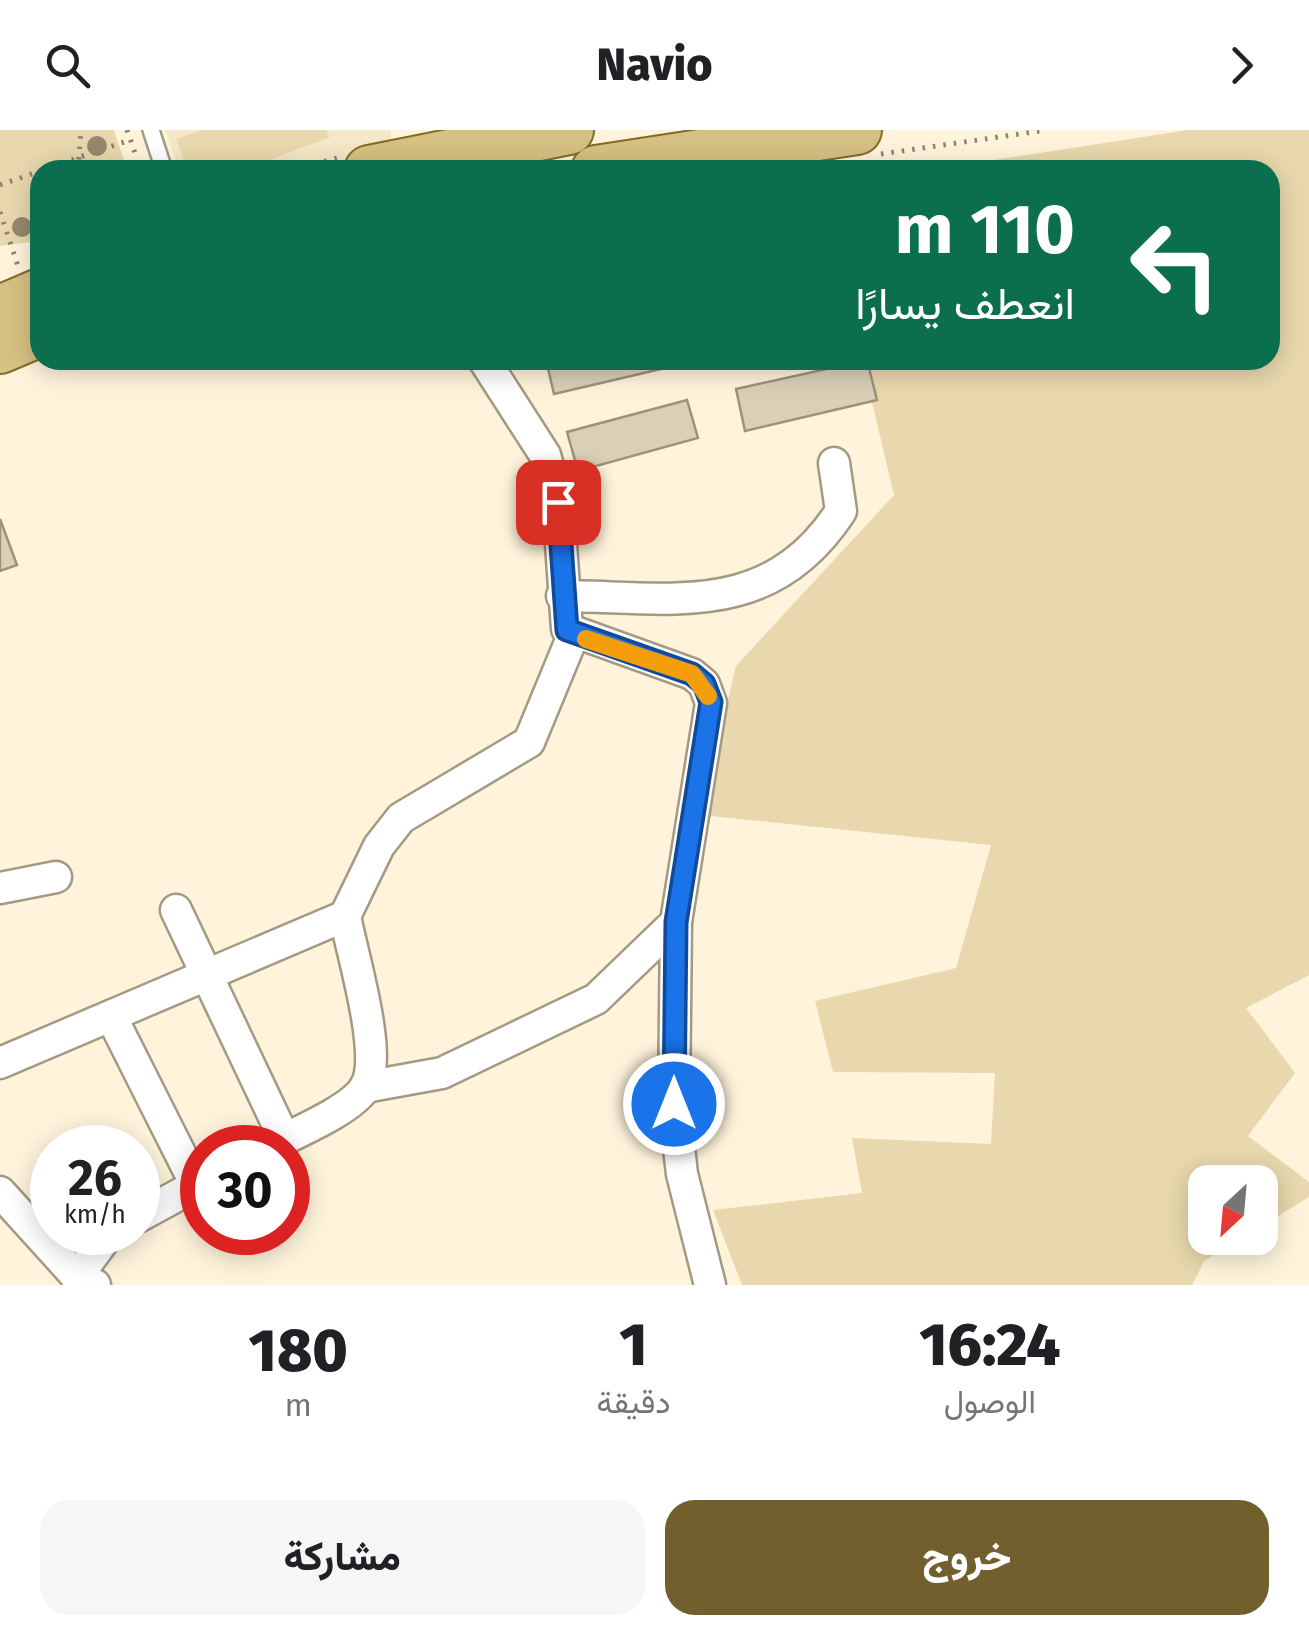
<!DOCTYPE html>
<html lang="ar">
<meta charset="utf-8">
<style>
:root{--surface:#fff;--page:#f6f6f6;--text:#202124;--muted:#757577;--accent:#725f2e}
body{margin:0;font-family:"Fira Sans",Vazirmatn,sans-serif;background:var(--page);color:var(--text);direction:rtl;height:100vh;display:flex;flex-direction:column;font-size:38px;white-space:nowrap}
*{box-sizing:border-box;margin:0}
p{font-size:32px;color:var(--muted)}
.icon{flex:none;width:55px;height:55px;fill:none;stroke:currentColor;stroke-width:2;stroke-linecap:round;stroke-linejoin:round}
.map{position:relative;height:1155px;overflow:hidden;direction:ltr}
.sheet{display:flex;flex-direction:column;background:var(--surface);flex:1}
.sheet>*{flex:none}
.guide{position:absolute;left:30px;top:30px;width:1250px;height:210px;border-radius:30px;box-shadow:0 5px 25px #0003;direction:rtl;background:#0b6e4f;color:#fff;overflow:hidden}
.needle{width:65px;rotate:206deg}
.fabs{position:absolute;left:1188px;top:1035px;display:grid;gap:20px}
.fabs a{display:grid;place-items:center;width:90px;height:90px;border-radius:20px;background:var(--surface);box-shadow:0 5px 25px #0003;font-size:50px}
.speed{position:absolute;left:30px;top:995px;display:flex;gap:20px;font-size:50px;font-weight:700;text-align:center}
.speed>*{display:grid;place-content:center;width:130px;height:130px;border-radius:50%;background:var(--surface);box-shadow:0 5px 25px #0003;line-height:1}
.speed small{font-size:25px;font-weight:400}
.speed .limit{border:15px solid #d22;background:#fff;color:#111}
.pin{position:absolute;display:grid;place-items:center;width:85px;height:85px;color:#fff;margin:-42px;border-radius:20px;box-shadow:0 5px 15px #0006}
.me{position:absolute;width:110px;margin:-55px;rotate:0deg;stroke-linejoin:round;filter:drop-shadow(0 0 8px #0008)}
.turn{display:flex;align-items:center;gap:35px;height:210px;padding:0 40px;font-size:45px}
.turn .icon{width:130px;height:130px;stroke-width:2.5}
.turn b{display:block;font-size:70px;line-height:85px}
.eta{display:flex;justify-content:space-evenly;align-items:center;height:170px;text-align:center}
.eta b{font-size:60px;font-weight:800;line-height:70px}
.action{display:flex;gap:20px;margin-top:auto;padding:20px 40px}
.action a{flex:1;height:115px;border-radius:30px;background:var(--accent);color:#fff;font-size:40px;font-weight:800;line-height:115px;text-align:center}
.action a+a{background:var(--page);color:var(--text)}
header{display:flex;justify-content:space-between;align-items:center;height:130px;padding:0 40px;background:var(--surface);font-size:45px;font-weight:800}
.map>svg:first-child{display:block}
</style>
<header><svg class="icon" aria-label="forward" viewBox="0 0 24 24"><path d="M9 5l7 7-7 7"/></svg>Navio<svg class="icon" aria-label="search" viewBox="0 0 24 24"><circle cx="10" cy="10" r="6"/><path d="M15 15l6 6"/></svg></header>
<div class="map">
<svg width="1309" height="1155" viewBox="0 0 1309 1155">
<rect width="100%" height="100%" fill="#fff4db"/>
<path fill="#f5e8c7" d="M165,0H391V16L307,40H179Z"/>
<g fill="#e9d8ad">
<path d="M0,0H114L127,40H40V111L0,116Z"/>
<path d="M202,0H326L330,7L243,40H188L176,9Z"/>
<path d="M1188,0H1309V845L1246,878L1295,943L1248,1006L1309,1052V1067L1260,1097V1052H1205V1108H1242L1204,1131L1192,1155H742L713,1080L862,1063L852,1008L991,1014L995,943L833,942L815,871L956,838L991,715L701,685L736,536L894,365L862,230H1270V40H930Z"/>
</g>
<g fill="#dad0b7" stroke="#9c937b" stroke-width="2.5">
<path d="M546,230H677L678,235L554,264Z"/>
<path d="M867,230L877,270L745,301L736,259Z"/>
<path d="M687,270L698,308L578,341L567,302Z"/>
<path d="M0,389L17,435L0,441Z"/>
</g>
<g fill="none" stroke-linecap="round" stroke-linejoin="round">
<g stroke="#a49a83" stroke-width="20">
<path id="lane" d="M151,0L164,40"/>
</g>
<g stroke="#a49a83" stroke-width="35">
<g id="street">
<path d="M484,230L545,325L558,372L567,499L692,544L704,554L711,573L676,792L674,974L682,1044L710,1155"/>
<path d="M562,466C674,467 770,490 841,381L834,333"/>
<path d="M0,758L56,747"/>
<path d="M176,780L284,1008"/>
<path d="M111,886L196,1055"/>
<path d="M0,933L345,786L379,716L401,688L529,612L574,503"/>
<path d="M365,957L442,943L596,869L676,792"/>
<path d="M266,1018C291,1005 353,980 366,956C383,923 352,824 345,786"/>
<path d="M0,1062L77,1147L95,1155"/>
<path d="M138,1087L202,1052"/>
<path d="M78,1155L77,1147L110,1102"/>
</g>
</g>
<g stroke="#846b25" stroke-width="52">
<g id="primary">
<path d="M369,40L569,0"/>
<path d="M596,40L857,0"/>
<path d="M0,180L40,163"/>
<path d="M0,219L40,202"/>
</g>
</g>
<g stroke="#8b8473" stroke-width="5" stroke-dasharray="2.5 8" stroke-linecap="butt">
<path d="M127,0L135,23"/>
<path d="M881,24L1047,0"/>
<path d="M42,40L130,10"/>
<path d="M78,40L81,0"/>
<path d="M294,40L337,28"/>
<path d="M0,55L40,41"/>
<path d="M0,82L18,136"/>
</g>
<use href="#lane" stroke="#fff" stroke-width="15"/>
<use href="#street" stroke="#fff" stroke-width="30"/>
<use href="#primary" stroke="#d6c183" stroke-width="48"/>
</g>
<g fill="#94896c">
<circle cx="97" cy="16" r="10"/>
<circle cx="22" cy="97" r="10"/>
</g>
<g fill="none" stroke-linecap="round" stroke-linejoin="round">
<g stroke="#114b97" stroke-width="25">
<path id="route" d="M558,372L567,500L692,544L704,554L711,572L676,792L674,974"/>
</g>
<use href="#route" stroke="#1a73e8" stroke-width="18"/>
<path stroke="#f59e0b" stroke-width="18" d="M586,509L692,544L708,566"/>
</g>
</svg>
<div class="fabs">
<a><svg class="needle" viewBox="-14 -14 28 28"><path d="M0-13l5 13h-10z" fill="#e53935"/><path d="M0 13l5-13h-10z" fill="#757577"/></svg></a>
</div>
<div class="speed"><div>26<small>km/h</small></div><div class="limit">30</div></div>
<div class="pin" style="left:558px;top:372px;background:#d93025"><svg class="icon" aria-label="arrive" viewBox="0 0 24 24"><path d="M6 21V4h12l-3 4 3 4H6"/></svg></div>
<svg class="me" style="left:674px;top:974px" viewBox="-20 -20 40 40"><circle r="17" fill="#1a73e8" stroke="#fff" stroke-width="3"/><path d="M0-11L8 9 0 5-8 9z" fill="#fff"/></svg>
<div class="guide">
<div class="turn"><svg class="icon" aria-label="left" viewBox="0 0 24 24"><path d="M17 20v-9H6M10 6l-5 5 5 5"/></svg><div><b>110 m</b>انعطف يسارًا</div></div>
</div>
</div>
<section class="sheet">
<div class="eta">
<div><b>16:24</b><p>الوصول</p></div>
<div><b>1</b><p>دقيقة</p></div>
<div><b>180</b><p>m</p></div>
</div>
<div class="action"><a>خروج</a><a>مشاركة</a></div>
</section>
